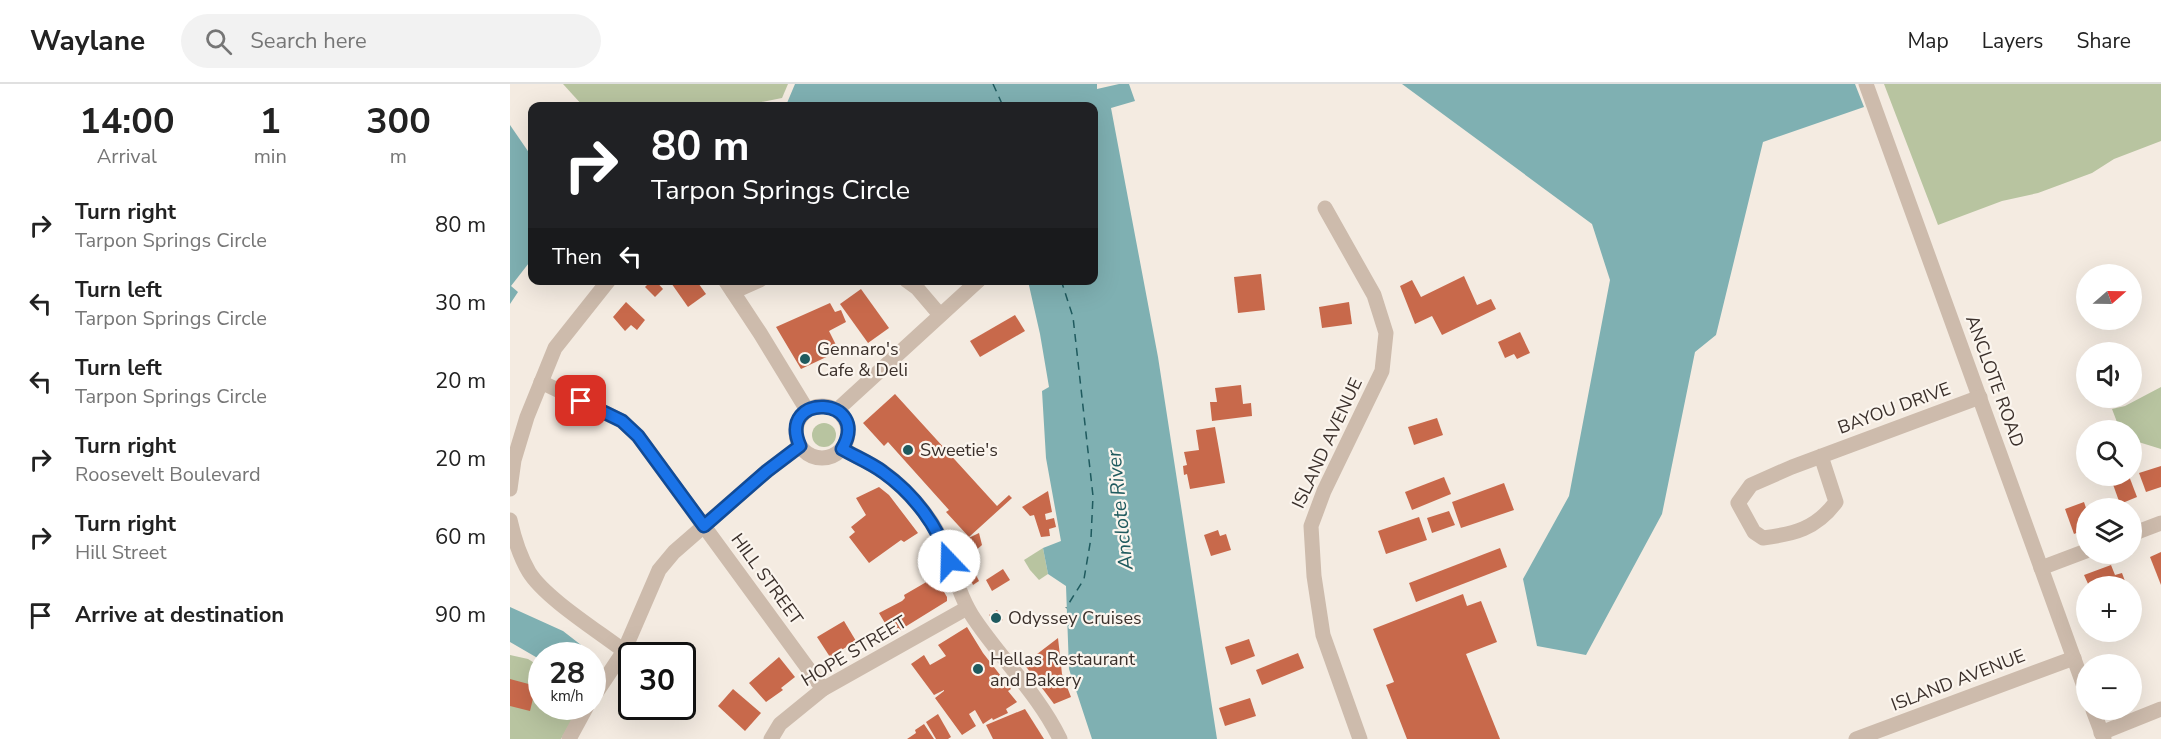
<!DOCTYPE html>
<meta charset="utf-8">
<style>
:root{--surface:#fff;--page:#f2f2f2;--text:#222;--muted:#767676;--line:#e0e0e0}
body{margin:0;font-family:"Nunito Sans",sans-serif;background:var(--page);color:var(--text);height:100vh;display:flex;flex-direction:column;font-size:22px;white-space:nowrap}
*{box-sizing:border-box;margin:0}
p{font-size:20px;color:var(--muted)}
.icon{flex:none;width:33px;height:33px;fill:none;stroke:currentColor;stroke-width:2;stroke-linecap:round;stroke-linejoin:round}
.map{position:relative;flex:1;overflow:hidden}
.drawer{display:flex;flex-direction:column;background:var(--surface);width:510px}
.drawer>*{flex:none}
.banner{position:absolute;left:18px;top:18px;width:570px;height:183px;border-radius:12px;box-shadow:0 6px 24px #0002;background:#202124;color:#fff;overflow:hidden}
.needle{width:39px;rotate:70deg}
.tools{position:absolute;left:1566px;top:180px;display:grid;gap:12px}
.tools a{display:grid;place-items:center;width:66px;height:66px;border-radius:50%;background:var(--surface);box-shadow:0 6px 24px #0002;font-size:30px}
.speed{position:absolute;left:18px;top:558px;display:flex;gap:12px;font-size:30px;font-weight:700;text-align:center}
.speed>*{display:grid;place-content:center;width:78px;height:78px;border-radius:50%;background:var(--surface);box-shadow:0 6px 24px #0002;line-height:1}
.speed small{font-size:15px;font-weight:400}
.speed .limit{border:3px solid #111;border-radius:9px;background:#fff;color:#111}
.pin{position:absolute;display:grid;place-items:center;width:51px;height:51px;color:#fff;margin:-26px;border-radius:12px;box-shadow:0 3px 9px #0006}
.me{position:absolute;width:66px;margin:-33px;rotate:339deg;stroke-linejoin:round;filter:drop-shadow(0 0 4px #0008)}
.turn{display:flex;align-items:center;gap:21px;height:126px;padding:0 24px;font-size:27px}
.turn .icon{width:78px;height:78px;stroke-width:2.5}
.turn b{display:block;font-size:42px;line-height:51px}
.then{display:flex;align-items:center;height:57px;padding:0 24px;background:#0003;gap:12px;font-size:22px}
.eta{display:flex;justify-content:space-evenly;align-items:center;height:102px;text-align:center}
.eta b{font-size:36px;font-weight:700;line-height:42px}
ul{padding:0;list-style:none}
li{display:flex;align-items:center;gap:18px;height:78px;padding:0 24px}
li div{flex:1}
li b{display:block;font-size:22px}
li em{font-style:normal}
header{display:flex;align-items:center;gap:36px;box-sizing:border-box;height:84px;padding:0 30px;background:var(--surface);border-bottom:2px solid var(--line)}
header strong{font-size:28px}
nav{display:flex;gap:33px;margin-inline-start:auto;font-size:21px}
.search{width:420px;height:54px;background:var(--page);display:flex;align-items:center;gap:15px;box-sizing:border-box;padding:0 21px;border-radius:33px;color:var(--muted);font-size:22px}
main{display:flex;flex:1;min-height:0}
.map>svg:first-child{display:block}
</style>
<header>
<strong>Waylane</strong>
<div class="search"><svg class="icon" aria-label="search" viewBox="0 0 24 24"><circle cx="10" cy="10" r="6"/><path d="M15 15l6 6"/></svg>Search here</div>
<nav><a>Map</a><a>Layers</a><a>Share</a></nav>
</header>
<main>
<section class="drawer">
<div class="eta">
<div><b>14:00</b><p>Arrival</p></div>
<div><b>1</b><p>min</p></div>
<div><b>300</b><p>m</p></div>
</div>
<ul>
<li><svg class="icon" aria-label="right" viewBox="0 0 24 24"><path d="M7 20v-9h11M14 6l5 5-5 5"/></svg><div><b>Turn right</b><p>Tarpon Springs Circle</p></div><em>80 m</em></li>
<li><svg class="icon" aria-label="left" viewBox="0 0 24 24"><path d="M17 20v-9H6M10 6l-5 5 5 5"/></svg><div><b>Turn left</b><p>Tarpon Springs Circle</p></div><em>30 m</em></li>
<li><svg class="icon" aria-label="left" viewBox="0 0 24 24"><path d="M17 20v-9H6M10 6l-5 5 5 5"/></svg><div><b>Turn left</b><p>Tarpon Springs Circle</p></div><em>20 m</em></li>
<li><svg class="icon" aria-label="right" viewBox="0 0 24 24"><path d="M7 20v-9h11M14 6l5 5-5 5"/></svg><div><b>Turn right</b><p>Roosevelt Boulevard</p></div><em>20 m</em></li>
<li><svg class="icon" aria-label="right" viewBox="0 0 24 24"><path d="M7 20v-9h11M14 6l5 5-5 5"/></svg><div><b>Turn right</b><p>Hill Street</p></div><em>60 m</em></li>
<li><svg class="icon" aria-label="arrive" viewBox="0 0 24 24"><path d="M6 21V4h12l-3 4 3 4H6"/></svg><div><b>Arrive at destination</b></div><em>90 m</em></li>
</ul>
</section>
<div class="map">
<svg width="1651" height="655" viewBox="0 0 1651 655">
<rect width="100%" height="100%" fill="#f4ebe1"/>
<g fill="#b8c4a0">
<path d="M53,0H278L272,14L232,22H73Z"/>
<path d="M1374,0H1651V57L1604,75L1582,89L1528,109L1492,117L1428,141Z"/>
<path d="M1651,303V365L1622,356V346H1610L1602,325L1615,322Z"/>
<circle cx="314" cy="351" r="12"/>
<path d="M533,464L538,490L529,496L520,486L514,476Z"/>
<path d="M0,571L18,575L31,583L32,622L69,623L51,655H0Z"/>
</g>
<g fill="#7fb0b2">
<path d="M285,0H587V5L609,0H619L625,17L601,24L648,273L707,655H582L559,585L556,502L538,490L533,464L551,457L536,374L532,307L539,303L530,250L518,197L584,196V22H260L277,19Z"/>
<path d="M892,0H1345L1354,23L1253,58L1206,251L1185,268L1152,430L1076,571L1027,562L1013,495L1059,412L1100,196L1082,140Z"/>
<path d="M0,41L22,73V175L1,202L8,208L0,220Z"/>
<path d="M0,523L53,547L84,571L87,577L83,583L82,572H32L31,576L0,558Z"/>
</g>
<g fill="none" stroke-linecap="round" stroke-linejoin="round">
<g stroke="#1f5a5e" stroke-width="1.5" stroke-dasharray="8 6" stroke-linecap="butt">
<path d="M483,0L493,22"/>
<path d="M551,196L563,233L583,412L581,454L574,495L556,524"/>
</g>
</g>
<g fill="#c8694b">
<path d="M751,190L755,226L728,229L724,193Z"/>
<path d="M954,192L967,221L981,215L986,225L932,251L922,232L905,240L890,202L902,196L911,213Z"/>
<path d="M142,196H145L153,205L145,213L135,203Z"/>
<path d="M159,196H186L196,210L178,223Z"/>
<path d="M351,205L379,244L358,259L330,220Z"/>
<path d="M116,218L135,236L127,246L121,241L115,247L103,233Z"/>
<path d="M839,218L842,240L812,244L809,223Z"/>
<path d="M320,219L325,228L331,226L336,238L319,247L329,267L291,285L266,243Z"/>
<path d="M505,231L515,247L470,273L460,257Z"/>
<path d="M1010,248L1020,269L1007,275L1004,270L995,274L988,258Z"/>
<path d="M731,301L733,320L741,319L742,332L702,337L700,318H707L705,304Z"/>
<path d="M385,310L487,422L499,411L502,414L459,453L436,428L439,426L378,358L374,362L353,339Z"/>
<path d="M927,334L933,351L904,361L898,343Z"/>
<path d="M705,343L715,399L680,405L677,390L674,391L673,382L677,381L674,368L689,366L686,346Z"/>
<path d="M1651,382V403L1636,408L1629,389Z"/>
<path d="M1600,392H1619L1627,413L1610,420Z"/>
<path d="M934,393L941,410L902,426L895,408Z"/>
<path d="M994,399L1004,426L951,444L942,418Z"/>
<path d="M369,403L379,411L408,449L394,458L391,456L359,479L339,453L345,448L341,443L356,431L346,414Z"/>
<path d="M538,407L542,428L535,430L536,436L544,434L546,443L539,445L540,452L531,453L524,431L520,432L512,423Z"/>
<path d="M1574,418L1576,424V445L1564,450L1555,425Z"/>
<path d="M939,427L945,441L922,449L917,434Z"/>
<path d="M909,433L917,456L876,470L868,447Z"/>
<path d="M708,446L710,452L716,450L721,466L701,472L694,451Z"/>
<path d="M469,449L472,461L456,475L450,472L446,460Z"/>
<path d="M990,464L997,483L906,518L899,499Z"/>
<path d="M1651,468V501L1640,473Z"/>
<path d="M1601,481L1605,491L1612,489L1616,500L1611,502H1579L1574,491Z"/>
<path d="M493,485L500,496L482,507L476,496Z"/>
<path d="M466,491L469,497L463,501L460,494Z"/>
<path d="M425,493L437,513V517L382,551L369,529L392,517L395,514L394,511Z"/>
<path d="M953,510L957,522L971,517L987,558L956,570L990,655H897L876,601L884,598L863,545Z"/>
<path d="M487,526L493,536L486,541L479,531Z"/>
<path d="M334,537L346,557L320,573L307,553Z"/>
<path d="M457,543L473,569L501,605L498,607L507,618L496,625L498,629L483,636L482,634L473,640L465,626L459,630L466,642L452,651L425,614L434,607V606L424,611L401,580L414,571L420,581L436,572L428,561Z"/>
<path d="M548,554L552,590L561,613L544,620L514,580Z"/>
<path d="M739,555L745,572L721,581L715,563Z"/>
<path d="M788,569L794,584L752,601L746,586Z"/>
<path d="M269,573L285,593L271,604L273,606L256,618L239,599Z"/>
<path d="M0,595L26,602L20,627L0,622Z"/>
<path d="M223,605L251,629L235,647L208,622Z"/>
<path d="M740,614L746,632L715,642L709,624Z"/>
<path d="M515,625L534,655H483L476,641Z"/>
<path d="M428,630L441,653L438,655H426L416,638Z"/>
<path d="M414,640L424,655H397L406,649L405,646Z"/>
</g>
<g fill="none" stroke-linecap="round" stroke-linejoin="round">
<g stroke="#cdbbac" stroke-width="15">
<path d="M1356,0L1576,608"/>
<path d="M815,124L864,211L876,249L872,287L814,407L801,442L804,492L813,551L850,655"/>
<path d="M215,196L250,249L297,326"/>
<path d="M396,196L407,204L430,231"/>
<path d="M223,208L250,196"/>
<path d="M31,298L112,337L128,352L313,605"/>
<circle cx="312" cy="348" r="26"/>
<path d="M327,326L469,196"/>
<path d="M332,365C346,372 360,379 372,387C395,403 423,434 433,460C444,486 449,513 465,536C492,576 529,611 550,655"/>
<path d="M1311,372L1326,418C1306,445 1284,450 1253,454L1244,448L1228,419L1241,401L1282,383L1470,313"/>
<path d="M0,405L4,376L17,333L45,264L99,196"/>
<path d="M0,436C4,454 9,471 19,488C35,514 88,547 114,567"/>
<path d="M1622,450L1651,439"/>
<path d="M1531,484L1576,467"/>
<path d="M82,615L114,567L149,486L164,468L257,387L290,362"/>
<path d="M1583,626L1594,655"/>
<path d="M1591,649L1651,625"/>
<path d="M59,655L77,622"/>
<path d="M261,655L270,640L313,605L457,524"/>
<path d="M1346,655L1564,574"/>
</g>
</g>
<g fill="none" stroke-linecap="round" stroke-linejoin="round">
<g stroke="#114b97" stroke-width="15">
<path id="route" d="M71,317L112,337L128,352L194,442L257,387L290,362C266,307 363,312 332,365C346,373 361,379 373,388C404,410 428,442 439,477"/>
</g>
<use href="#route" stroke="#1a73e8" stroke-width="10"/>
</g>
<g fill="#1f5a5e" stroke="#fbf5ee" stroke-width="2">
<circle cx="295" cy="275" r="6"/>
<circle cx="398" cy="366" r="6"/>
<circle cx="486" cy="534" r="6"/>
<circle cx="468" cy="585" r="6"/>
</g>
<g text-anchor="middle" dominant-baseline="central" stroke-width="4.5" stroke-linejoin="round" paint-order="stroke">
<g font-size="18" fill="#3b302b" stroke="#fbf5ee" text-anchor="start">
<text x="307" y="265">Gennaro's<tspan x="307" dy="21">Cafe &amp; Deli</tspan></text>
<text x="410" y="366">Sweetie's</text>
<text x="498" y="534">Odyssey Cruises</text>
<text x="480" y="575">Hellas Restaurant<tspan x="480" dy="21">and Bakery</tspan></text>
</g>
<g font-size="18" fill="#3b302b" stroke="#fbf5ee">
<text transform="translate(1485 297) rotate(70)">ANCLOTE ROAD</text>
<text transform="translate(1384 324) rotate(-20)">BAYOU DRIVE</text>
<text transform="translate(817 359) rotate(-65)">ISLAND AVENUE</text>
<text transform="translate(257 495) rotate(54)">HILL STREET</text>
<text transform="translate(344 567) rotate(-31)">HOPE STREET</text>
<text transform="translate(1448 596) rotate(-21)">ISLAND AVENUE</text>
</g>
<g font-size="20" font-style="italic" fill="#1f5a5e" stroke="#fbf5ee">
<text transform="translate(610 426) rotate(-96)">Anclote River</text>
</g>
</g>
</svg>
<div class="tools">
<a><svg class="needle" viewBox="-14 -14 28 28"><path d="M0-13l5 13h-10z" fill="#e53935"/><path d="M0 13l5-13h-10z" fill="#767676"/></svg></a>
<a><svg class="icon" aria-label="sound" viewBox="0 0 24 24"><path d="M4 9h4l5-4v14l-5-4H4zM17 9q2 3 0 6"/></svg></a>
<a><svg class="icon" aria-label="search" viewBox="0 0 24 24"><circle cx="10" cy="10" r="6"/><path d="M15 15l6 6"/></svg></a>
<a><svg class="icon" aria-label="layers" viewBox="0 0 24 24"><path d="M12 4l9 5-9 5-9-5zM3 14l9 5 9-5"/></svg></a>
<a>+</a>
<a>−</a>
</div>
<div class="speed"><div>28<small>km/h</small></div><div class="limit">30</div></div>
<div class="pin" style="left:71px;top:317px;background:#d93025"><svg class="icon" aria-label="arrive" viewBox="0 0 24 24"><path d="M6 21V4h12l-3 4 3 4H6"/></svg></div>
<svg class="me" style="left:439px;top:477px" viewBox="-20 -20 40 40"><circle r="19" fill="#fff"/><path d="M0-13L10 11 0 6-10 11z" fill="#1a73e8"/></svg>
<div class="banner">
<div class="turn"><svg class="icon" aria-label="right" viewBox="0 0 24 24"><path d="M7 20v-9h11M14 6l5 5-5 5"/></svg><div><b>80 m</b>Tarpon Springs Circle</div></div>
<div class="then">Then<svg class="icon" aria-label="left" viewBox="0 0 24 24"><path d="M17 20v-9H6M10 6l-5 5 5 5"/></svg></div>
</div>
</div>
</main>
